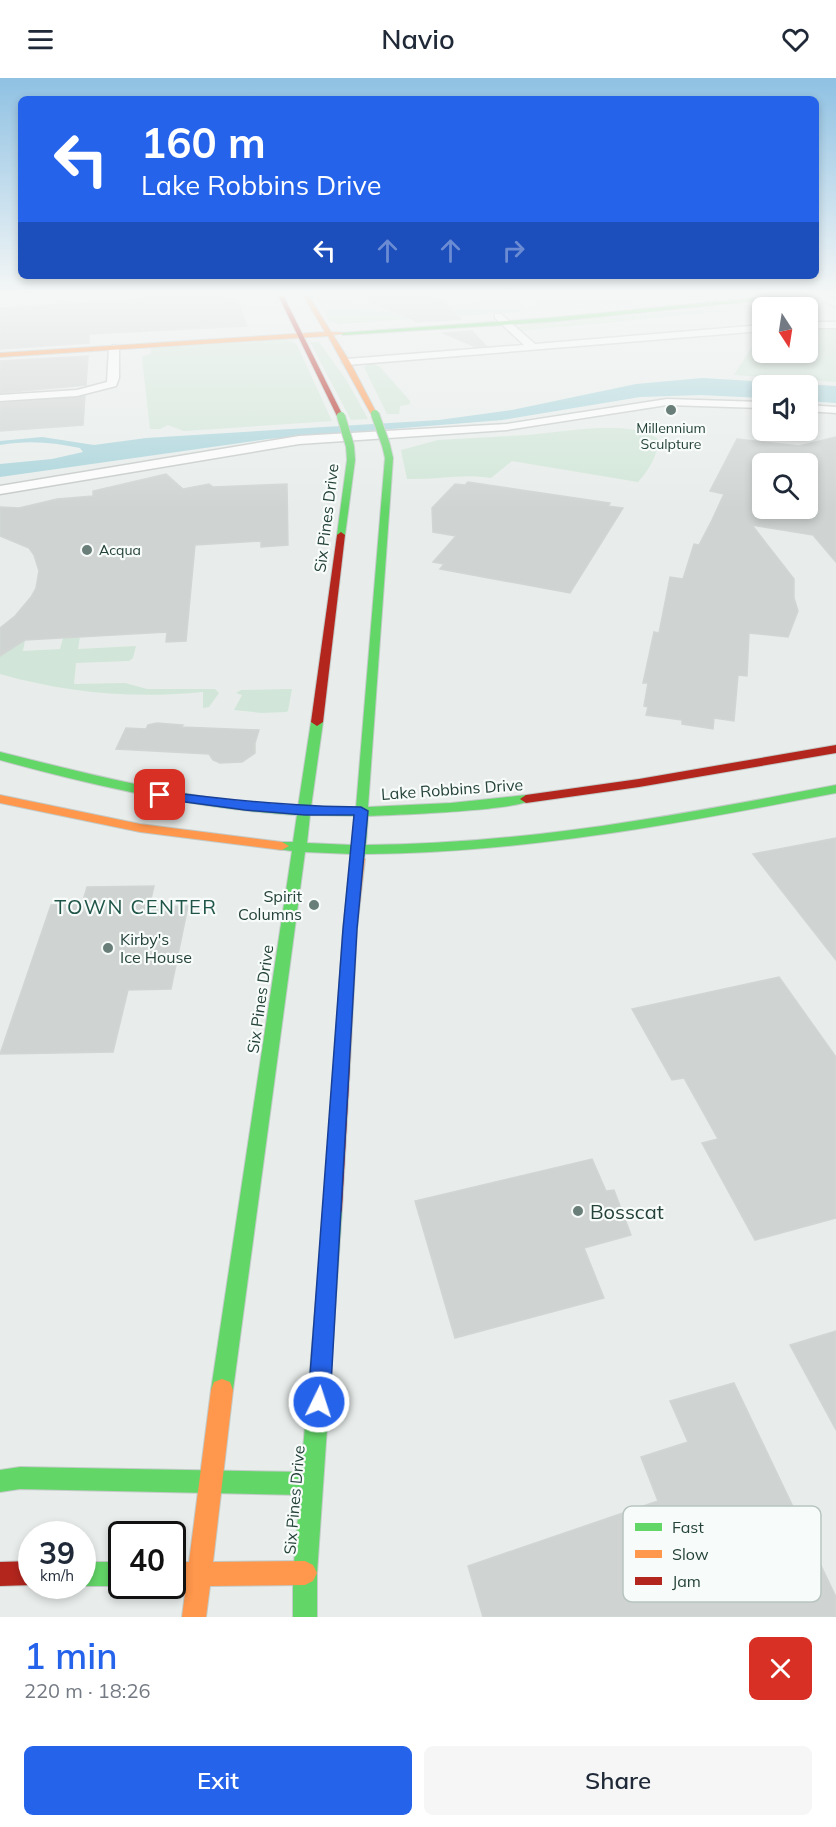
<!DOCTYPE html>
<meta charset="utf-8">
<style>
:root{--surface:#fff;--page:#f6f6f7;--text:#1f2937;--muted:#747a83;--accent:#2563eb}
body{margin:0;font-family:Mulish,sans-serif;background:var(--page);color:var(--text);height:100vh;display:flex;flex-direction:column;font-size:22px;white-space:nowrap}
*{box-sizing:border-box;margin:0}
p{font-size:20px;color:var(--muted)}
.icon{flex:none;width:33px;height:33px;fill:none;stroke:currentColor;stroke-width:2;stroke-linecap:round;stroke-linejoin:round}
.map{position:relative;height:1539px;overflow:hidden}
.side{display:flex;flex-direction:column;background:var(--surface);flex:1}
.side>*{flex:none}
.banner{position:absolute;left:18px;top:18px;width:801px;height:183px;border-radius:9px;box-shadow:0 3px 9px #0003;background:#2563eb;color:#fff;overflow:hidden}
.needle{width:39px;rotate:168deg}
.buttons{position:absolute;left:752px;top:219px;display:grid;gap:12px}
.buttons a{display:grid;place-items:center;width:66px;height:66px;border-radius:9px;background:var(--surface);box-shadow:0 3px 9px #0003;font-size:30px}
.speed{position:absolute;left:18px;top:1443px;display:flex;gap:12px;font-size:30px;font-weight:700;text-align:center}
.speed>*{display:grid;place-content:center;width:78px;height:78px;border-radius:50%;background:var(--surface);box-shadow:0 3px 9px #0003;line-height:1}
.speed small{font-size:15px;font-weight:400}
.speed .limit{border:3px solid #111;border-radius:9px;background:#fff;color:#111}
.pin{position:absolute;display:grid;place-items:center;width:51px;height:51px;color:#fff;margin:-26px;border-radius:12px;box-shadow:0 3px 9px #0006}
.me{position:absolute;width:66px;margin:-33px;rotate:4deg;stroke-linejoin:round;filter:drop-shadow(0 0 4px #0008)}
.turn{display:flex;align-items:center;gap:21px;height:126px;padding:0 24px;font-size:27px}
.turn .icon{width:78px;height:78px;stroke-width:2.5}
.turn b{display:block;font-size:42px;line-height:51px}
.lanes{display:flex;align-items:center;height:57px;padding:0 24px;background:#0003;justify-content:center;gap:30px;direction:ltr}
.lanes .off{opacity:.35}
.round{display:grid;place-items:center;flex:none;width:63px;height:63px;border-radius:9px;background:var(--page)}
.overview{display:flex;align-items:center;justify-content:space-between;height:102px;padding:0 24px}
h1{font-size:36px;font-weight:600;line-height:45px;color:var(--accent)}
.button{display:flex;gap:12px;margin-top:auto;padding:12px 24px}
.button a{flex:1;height:69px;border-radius:9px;background:var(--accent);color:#fff;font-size:24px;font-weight:600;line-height:69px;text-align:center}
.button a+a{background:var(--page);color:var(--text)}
header{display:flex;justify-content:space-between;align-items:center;height:78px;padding:0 24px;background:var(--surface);font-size:27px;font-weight:600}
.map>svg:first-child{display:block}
</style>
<header><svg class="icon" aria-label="menu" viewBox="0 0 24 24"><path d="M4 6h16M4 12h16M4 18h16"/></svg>Navio<svg class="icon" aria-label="heart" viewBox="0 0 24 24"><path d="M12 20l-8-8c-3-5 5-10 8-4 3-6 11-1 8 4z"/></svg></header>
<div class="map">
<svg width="836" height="1539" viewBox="0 0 836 1539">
<rect width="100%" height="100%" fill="#e8edeb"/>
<g fill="#d1e6d8">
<path d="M0,215H87L0,224Z"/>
<path d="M312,215H354L348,219L350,225L377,232L513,223L527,234L338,246L329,243Z"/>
<path d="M527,215H741L546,233Z"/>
<path d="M796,222L821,224L829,228L762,230L520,253L517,250L522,247Z"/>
<path d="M836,250V304L734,297L760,256L754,253L762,252V274H807V251Z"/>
<path d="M284,262L292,263L297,267L332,343L184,353L168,347L160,351H150L142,279L150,276L152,270Z"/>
<path d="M310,264H319L347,303L368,341L351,342Z"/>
<path d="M370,285L379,288L410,323V326L400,328L399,336H387L364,289Z"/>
<path d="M583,351C606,350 640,347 659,362C657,378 649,392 638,404L512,383L491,400C463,395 436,402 407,401L401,372L438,362L528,357Z"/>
<path d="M80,559L78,571L136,568L133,580L129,583L76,585L74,606L125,605L147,611H215L219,615L209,629L203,630V614C133,621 67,615 0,596V578L25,562L23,573L60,571L63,560Z"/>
<path d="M292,611L288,633L286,634L262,635L234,632L242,617L236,615L241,612Z"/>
</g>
<path fill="#a9d4db" d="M703,300L836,308V325L807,323V308H762V320L701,317L640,319L502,342L268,361L0,399V386L52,381L83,374L80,370C53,364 27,362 0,367V363L42,359L94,367L146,360L439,342L512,332L636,306Z"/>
<g fill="#cfd4d2" stroke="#d1d6d4" stroke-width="1.5" fill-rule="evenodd">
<path d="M173,215H229L231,222H238L247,248L89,256V265L0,271V230L137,222V217Z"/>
<path d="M350,215H435L461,241L418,244Z"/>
<path d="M472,253L486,268L476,269L443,255Z"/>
<path d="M88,278L86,307L0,315V283Z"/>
<path d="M85,318L83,347L0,353V325Z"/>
<path d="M836,359V484L813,457L752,447L794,501V524V520L798,533L788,559L749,555L747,598L738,597L734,643L714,640L713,651L682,646V642L646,637L648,629L644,628L648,605H643L654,554L659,555L670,499L683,501L694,466L699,467L712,442L724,416L710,413L737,361L799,368ZM762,386H807V430H762Z"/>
<path d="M166,396L183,411L209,406L213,409L287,406L288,467L261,469V463L195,467L186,563L166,564L167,554L25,562L0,578V550L15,538L31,519L36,510L39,493L34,477L29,470L0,458V429L19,430L57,421L93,418V413Z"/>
<path d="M468,404L610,425L608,428L623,430L570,515L440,491L444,486L433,484L456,458L433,454L432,430L455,406L465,407Z"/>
<path d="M157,645L183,647L181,649L259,652L255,665V675L242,684L220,685L213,682L209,676L116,671L126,650L146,651L148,647Z"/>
<path d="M836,760V882L753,776Z"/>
<path d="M154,808L149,829L188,828L171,911L128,912L113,974L0,976L51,827L82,826L87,809Z"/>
<path d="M779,899L836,979V1140L755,1162L702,1065L718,1061L684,1000L672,1002L632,931Z"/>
<path d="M592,1081L606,1113L614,1112L631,1157L584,1170L604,1220L455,1260L415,1123Z"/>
<path d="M836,1253V1352L790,1267Z"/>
<path d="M734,1305L836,1519V1539H483L468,1488L658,1423L641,1379L688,1364L670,1323Z"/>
</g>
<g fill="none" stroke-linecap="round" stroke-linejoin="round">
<g stroke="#c5cac8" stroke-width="3">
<g id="street">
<path d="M808,215H820L836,223V229Z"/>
<path d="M495,236H501L535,266L762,247V253L347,287L342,284L347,281L524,267L495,240Z"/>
<rect x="807" y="244" width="29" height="6"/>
<path d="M114,267L119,270V300L116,308L77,318L0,323V317L77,312L107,304L109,270Z"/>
<path d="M667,321L762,324V330L667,327L507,352L299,366L0,416V408L299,358L507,346Z"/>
<path d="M807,327L836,329V335L807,333Z"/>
</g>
</g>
<g stroke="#c3cbc8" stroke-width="2">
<g id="fast">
<path d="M807,215H831L549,244L343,257L340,255L549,240Z"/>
<path d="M386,365L390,367L393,380L368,729L451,725L526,717L532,721C521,733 392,737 368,738L366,767C525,766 680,737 836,707V715C680,745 525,775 365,776L363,784H353L352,776L305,774L233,1312L230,1320L222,1323L214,1320L211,1312L292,773L277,771L275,768L282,764H293L297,737C196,731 98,709 0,682V674C99,699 196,723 298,729L311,644L317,640L323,644L311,729L356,730L385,380L382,367ZM310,737L355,738L352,767L307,765Z"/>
<path d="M350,366L354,368L355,382L345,457L341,460L337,457L347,382L346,368Z"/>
<path d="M333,1123L340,1126L342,1132L317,1495V1539H293V1495L300,1417L20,1411L0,1414V1392L20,1389L301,1394L324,1132L326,1126Z"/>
<path d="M82,1484H122V1508H123H81H82Z"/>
</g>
</g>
<g stroke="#c3cbc8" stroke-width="2">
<g id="slow">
<path d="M302,215H307L331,254L346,255L333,257L350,284L378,338L371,336L328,258L0,279V275L325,254Z"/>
<path d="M0,717L140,746L282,764L289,768L282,772L140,754L0,725Z"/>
<path d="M358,776L365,781L357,851L350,987L348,992L342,994L336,992L334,987L343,851L351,781Z"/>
<path d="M222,1301L230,1304L233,1312L213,1484L305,1483L313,1487L317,1495L313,1503L305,1507L210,1508L206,1539H182L186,1508H171H172V1484H189L211,1312L214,1304Z"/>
</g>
</g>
<g stroke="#c3cbc8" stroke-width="2">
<g id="jam">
<path d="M277,215H282L344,340L337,338Z"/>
<path d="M341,454L345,457L323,644L317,648L311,644L337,457Z"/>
<path d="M836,667V675L639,709L526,725L520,721L526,717L639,701Z"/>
<path d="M342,980L348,982L350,987L342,1132L340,1138L333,1141L326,1138L324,1132L334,987L336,982Z"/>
<path d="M32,1483V1507L0,1508V1484Z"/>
</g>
</g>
<use href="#street" fill="#fcfcfc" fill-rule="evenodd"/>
<use href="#fast" fill="#63d668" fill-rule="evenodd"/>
<use href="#slow" fill="#ff974d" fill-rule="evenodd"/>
<use href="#jam" fill="#b3261e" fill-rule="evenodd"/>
<g stroke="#c3cbc8" stroke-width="10" stroke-linecap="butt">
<g id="fast-bridge">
<path d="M375,336L386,367"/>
<path d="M341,338L350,368"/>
</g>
</g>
<use href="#fast-bridge" stroke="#63d668" stroke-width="8"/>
</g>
<linearGradient id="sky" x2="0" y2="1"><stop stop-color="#8fc1e3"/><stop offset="0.5" stop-color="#f5f7f6"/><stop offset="1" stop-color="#f5f7f6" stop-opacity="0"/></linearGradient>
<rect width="836" height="431" fill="url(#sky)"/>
<path fill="#2563eb" stroke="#184099" stroke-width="1.5" d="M160,713C228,722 294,729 361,729L368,733L357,851L330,1324L326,1332L319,1335L311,1332L308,1324L343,851L354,737H305L245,732L156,720L154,717L156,714Z"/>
<g fill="#697e78" stroke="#f7fbf9" stroke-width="2">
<circle cx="671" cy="332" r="6"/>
<circle cx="87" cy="472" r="6"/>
<circle cx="314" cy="827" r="6"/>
<circle cx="108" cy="870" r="6"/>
<circle cx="578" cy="1133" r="6"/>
</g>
<g text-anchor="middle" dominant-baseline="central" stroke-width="4.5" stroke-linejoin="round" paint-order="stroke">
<g font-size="14" fill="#24423a" stroke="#f7fbf9">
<text x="671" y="350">Millennium<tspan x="671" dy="16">Sculpture</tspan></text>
<text x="99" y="472" text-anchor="start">Acqua</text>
</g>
<g font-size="16" fill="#24423a" stroke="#f7fbf9">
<text transform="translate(326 440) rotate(-83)">Six Pines Drive</text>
<text transform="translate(452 711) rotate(-4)">Lake Robbins Drive</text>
<text transform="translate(260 921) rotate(-82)">Six Pines Drive</text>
<text transform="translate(294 1422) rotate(-85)">Six Pines Drive</text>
</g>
<g font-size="16" fill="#24423a" stroke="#f7fbf9" text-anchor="end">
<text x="302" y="818">Spirit<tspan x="302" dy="18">Columns</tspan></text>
<text x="120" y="861" text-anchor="start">Kirby's<tspan x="120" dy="18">Ice House</tspan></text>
</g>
<g font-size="20" letter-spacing="1.5" fill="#1f5548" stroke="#f7fbf9">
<text x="136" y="828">TOWN CENTER</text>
</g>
<g font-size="20" fill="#24423a" stroke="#f7fbf9" text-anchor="start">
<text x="590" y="1133">Bosscat</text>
</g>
</g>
<rect x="623" y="1428" width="198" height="96" rx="9" fill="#f7fbf9" stroke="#b8c4c0" stroke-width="1.5"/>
<rect x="635" y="1445" width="27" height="8" fill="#63d668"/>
<rect x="635" y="1472" width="27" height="8" fill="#ff974d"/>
<rect x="635" y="1499" width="27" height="8" fill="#b3261e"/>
<g font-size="16" fill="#24423a">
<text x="672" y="1455">Fast</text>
<text x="672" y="1482">Slow</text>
<text x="672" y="1509">Jam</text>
</g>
</svg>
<div class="buttons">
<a><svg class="needle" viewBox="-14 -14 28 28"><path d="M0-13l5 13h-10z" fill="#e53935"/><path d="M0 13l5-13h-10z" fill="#747a83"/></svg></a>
<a><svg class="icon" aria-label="sound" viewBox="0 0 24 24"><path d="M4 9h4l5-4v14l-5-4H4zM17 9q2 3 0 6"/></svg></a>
<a><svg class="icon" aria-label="search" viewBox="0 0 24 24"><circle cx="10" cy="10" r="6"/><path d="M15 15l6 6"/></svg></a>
</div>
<div class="speed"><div>39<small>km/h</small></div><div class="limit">40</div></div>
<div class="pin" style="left:160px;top:717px;background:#d93025"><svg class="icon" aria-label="arrive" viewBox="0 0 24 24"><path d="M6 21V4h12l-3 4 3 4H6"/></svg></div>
<svg class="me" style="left:319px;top:1324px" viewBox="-20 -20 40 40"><circle r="17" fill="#2563eb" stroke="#fff" stroke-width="3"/><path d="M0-11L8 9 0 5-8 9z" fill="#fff"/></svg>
<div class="banner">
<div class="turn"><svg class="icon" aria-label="left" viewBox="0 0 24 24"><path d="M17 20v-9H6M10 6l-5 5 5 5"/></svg><div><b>160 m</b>Lake Robbins Drive</div></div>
<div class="lanes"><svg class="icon" aria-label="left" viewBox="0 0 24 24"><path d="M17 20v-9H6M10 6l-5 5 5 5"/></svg><svg class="icon off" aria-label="ahead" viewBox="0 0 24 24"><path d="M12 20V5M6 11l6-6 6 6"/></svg><svg class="icon off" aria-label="ahead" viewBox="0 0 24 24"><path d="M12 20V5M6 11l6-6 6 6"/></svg><svg class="icon off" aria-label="right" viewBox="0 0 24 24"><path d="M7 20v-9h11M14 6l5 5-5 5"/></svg></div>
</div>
</div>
<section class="side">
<div class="overview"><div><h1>1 min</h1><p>220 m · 18:26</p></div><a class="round" style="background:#d93025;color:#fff"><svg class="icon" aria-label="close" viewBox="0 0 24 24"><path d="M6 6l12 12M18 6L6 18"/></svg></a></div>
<div class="button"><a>Exit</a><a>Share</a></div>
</section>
